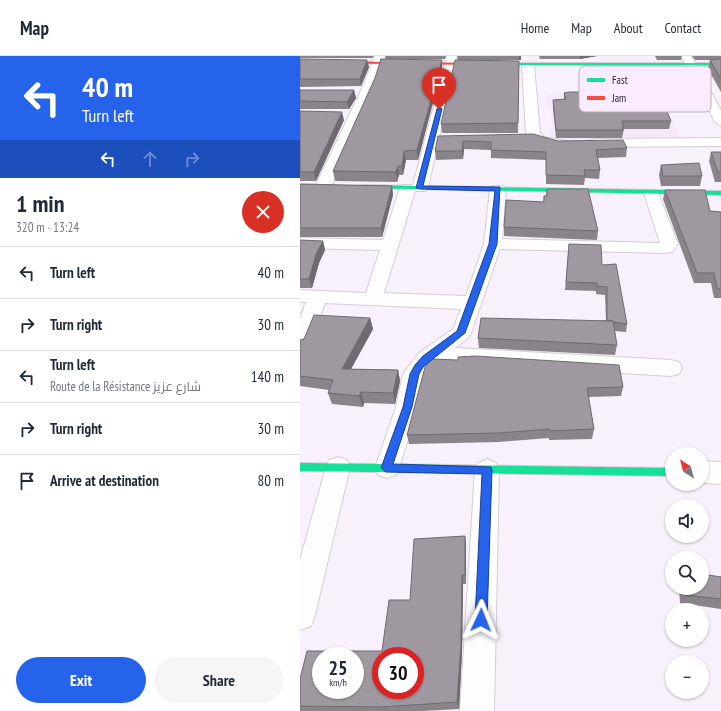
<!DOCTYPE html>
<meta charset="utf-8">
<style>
:root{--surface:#fff;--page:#f6f6f7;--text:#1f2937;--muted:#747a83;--line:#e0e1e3;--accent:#2563eb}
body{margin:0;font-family:"PT Sans Narrow",Cairo,sans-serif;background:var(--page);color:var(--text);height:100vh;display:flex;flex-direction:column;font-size:15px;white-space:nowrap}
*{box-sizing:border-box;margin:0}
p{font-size:13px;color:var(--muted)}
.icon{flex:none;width:22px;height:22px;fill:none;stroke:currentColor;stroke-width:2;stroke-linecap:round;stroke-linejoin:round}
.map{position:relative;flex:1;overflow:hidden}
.drawer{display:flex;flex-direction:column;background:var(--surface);width:300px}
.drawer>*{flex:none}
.top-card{background:#2563eb;color:#fff;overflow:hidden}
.needle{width:26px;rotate:324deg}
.controls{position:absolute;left:365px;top:391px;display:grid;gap:8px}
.controls a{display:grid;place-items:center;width:44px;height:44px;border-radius:50%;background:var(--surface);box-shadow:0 1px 3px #0004;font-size:20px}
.speed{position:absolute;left:12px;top:591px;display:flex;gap:8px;font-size:20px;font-weight:700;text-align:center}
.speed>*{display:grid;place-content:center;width:52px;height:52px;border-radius:50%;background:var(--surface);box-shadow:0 1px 3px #0004;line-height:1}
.speed small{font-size:10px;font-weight:400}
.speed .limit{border:6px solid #d22;background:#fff;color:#111}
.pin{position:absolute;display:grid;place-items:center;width:34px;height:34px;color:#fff;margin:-41px -17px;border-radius:50% 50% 50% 0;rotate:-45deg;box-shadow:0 0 4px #0007}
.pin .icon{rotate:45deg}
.me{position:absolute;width:44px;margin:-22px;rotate:2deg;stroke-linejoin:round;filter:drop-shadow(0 0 3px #0008)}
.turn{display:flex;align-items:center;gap:14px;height:84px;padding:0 16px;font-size:18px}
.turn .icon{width:52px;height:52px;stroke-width:2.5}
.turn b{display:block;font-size:28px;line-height:34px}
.lanes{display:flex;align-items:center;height:38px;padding:0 16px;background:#0003;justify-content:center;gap:20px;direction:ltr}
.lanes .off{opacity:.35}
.round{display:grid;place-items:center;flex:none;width:42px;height:42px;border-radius:21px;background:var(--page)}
.head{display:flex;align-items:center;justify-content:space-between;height:68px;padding:0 16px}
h1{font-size:24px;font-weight:600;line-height:30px}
.button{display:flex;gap:8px;margin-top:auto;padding:8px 16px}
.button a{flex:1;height:46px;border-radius:24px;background:var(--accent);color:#fff;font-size:16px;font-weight:600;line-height:46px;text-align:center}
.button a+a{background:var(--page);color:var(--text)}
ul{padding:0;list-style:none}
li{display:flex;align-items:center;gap:12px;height:52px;padding:0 16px;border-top:1px solid var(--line)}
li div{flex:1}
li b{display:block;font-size:15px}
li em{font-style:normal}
header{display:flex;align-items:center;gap:24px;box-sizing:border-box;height:56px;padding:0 20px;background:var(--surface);border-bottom:1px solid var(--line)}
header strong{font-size:19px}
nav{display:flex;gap:22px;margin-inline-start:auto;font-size:14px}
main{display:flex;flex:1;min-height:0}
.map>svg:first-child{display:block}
</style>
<header>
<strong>Map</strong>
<nav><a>Home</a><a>Map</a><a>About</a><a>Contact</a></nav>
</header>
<main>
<section class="drawer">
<div class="top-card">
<div class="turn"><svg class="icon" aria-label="left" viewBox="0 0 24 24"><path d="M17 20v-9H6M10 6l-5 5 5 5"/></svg><div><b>40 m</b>Turn left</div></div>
<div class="lanes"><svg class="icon" aria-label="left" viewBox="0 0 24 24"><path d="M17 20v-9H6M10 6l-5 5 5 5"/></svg><svg class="icon off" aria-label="ahead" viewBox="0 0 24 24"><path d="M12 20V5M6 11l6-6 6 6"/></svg><svg class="icon off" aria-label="right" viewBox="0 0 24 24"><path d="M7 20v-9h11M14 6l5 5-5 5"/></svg></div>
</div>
<div class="head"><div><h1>1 min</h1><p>320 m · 13:24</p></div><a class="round" style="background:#d93025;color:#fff"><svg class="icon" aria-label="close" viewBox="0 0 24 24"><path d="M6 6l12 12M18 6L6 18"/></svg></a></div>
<ul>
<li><svg class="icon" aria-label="left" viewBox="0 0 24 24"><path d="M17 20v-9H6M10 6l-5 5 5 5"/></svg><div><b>Turn left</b></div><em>40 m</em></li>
<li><svg class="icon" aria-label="right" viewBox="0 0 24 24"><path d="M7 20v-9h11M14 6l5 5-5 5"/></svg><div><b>Turn right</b></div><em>30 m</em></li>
<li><svg class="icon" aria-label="left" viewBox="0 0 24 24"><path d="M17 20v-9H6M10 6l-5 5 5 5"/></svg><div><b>Turn left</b><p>Route de la Résistance شارع عزيز</p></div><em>140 m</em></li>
<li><svg class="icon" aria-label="right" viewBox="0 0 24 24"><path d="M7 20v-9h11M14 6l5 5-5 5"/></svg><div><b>Turn right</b></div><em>30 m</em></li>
<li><svg class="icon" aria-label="arrive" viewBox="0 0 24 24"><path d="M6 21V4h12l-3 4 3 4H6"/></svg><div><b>Arrive at destination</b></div><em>80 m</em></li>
</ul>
<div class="button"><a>Exit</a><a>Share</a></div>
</section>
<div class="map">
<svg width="421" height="655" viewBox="0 0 421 655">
<rect width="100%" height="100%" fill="#f8f0fa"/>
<path fill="#f7e7fb" d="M359,37L381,83L252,84L251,58L250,51L247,50L246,39Z"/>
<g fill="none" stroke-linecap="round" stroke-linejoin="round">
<g stroke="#d5cdd7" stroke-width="2">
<g id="street">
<path d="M75,0H85L75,30L31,131L28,134H18L15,131L63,30Z"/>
<path d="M147,0H157L128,132L125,135H115L84,237L166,240L184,188L190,133L193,130H203L206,133L202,183L360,187L344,137L347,134H357L378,188L372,196L366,197L200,193L171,277L168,282L155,292L371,304L379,306L382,312L379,318L371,320L136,306L125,320L118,351L99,412L96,419L87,422L78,419L75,412L96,351L103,318L119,297L153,273L161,253L25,247L10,288L7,293L0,295V262L6,246H0V234L66,237L80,194L0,192V182L83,184L100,132L103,129H113Z"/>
<path d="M381,0H391L421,54V70L415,66Z"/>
<path d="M228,6L234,9L240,77L244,81L266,85L268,88L266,91C253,94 234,89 226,78L222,9Z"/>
<path d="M421,82V90L295,91L290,90L288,87L290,84L295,83Z"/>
<path d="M38,401L47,404L50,411L15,559L11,570L0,574V504L26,411L29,404Z"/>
<path d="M187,403L196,407L199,414L194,655H160L175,414L178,407Z"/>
<path d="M402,405L421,406V428L402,427Z"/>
</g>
</g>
<g stroke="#d5cdd7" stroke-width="2">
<g id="fast">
<path d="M184,7H421V9H182Z"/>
<path d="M63,129L421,135V139L61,132V130Z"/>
<path d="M0,407L372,412V420L0,415Z"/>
</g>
</g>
<g stroke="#d5cdd7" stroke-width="2">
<path id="jam" d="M0,5L184,7L186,8L184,9L0,7Z"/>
</g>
<use href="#street" fill="#fefdfe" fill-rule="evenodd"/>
<use href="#fast" fill="#16e098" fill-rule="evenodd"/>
<use href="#jam" fill="#f24e42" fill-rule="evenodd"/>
</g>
<g fill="#89838a">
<path d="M0,0H74L72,2H0Z"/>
<path d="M85,0H146L145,3H86Z"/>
<path d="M157,0H221V4H158Z"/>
<path d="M239,0H297L280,3H240Z"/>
<path d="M355,0H382L381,4H357Z"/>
<path d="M392,0H421V36L408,13L410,4H395Z"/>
<path d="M0,3L69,11L61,30L0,31Z"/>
<path d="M142,4V12L118,104H106L103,119H99L97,126L35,125L33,115Z"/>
<path d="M219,5L218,77H142L141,68Z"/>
<path d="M0,34H54L56,42L49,53H0Z"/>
<path d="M309,36L345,42L371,65L369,73H324L322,82H256L253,51V44L264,43V37Z"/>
<path d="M0,55L44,64L16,125H0Z"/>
<path d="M138,80L258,85L327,92L326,101L298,102L300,114L299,123L285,122L284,129L246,128V104L191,102V94L164,93L163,103L136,104L135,95Z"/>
<path d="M411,96H421V126H415L409,105Z"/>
<path d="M361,109L402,120L400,130H361L359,119Z"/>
<path d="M0,128L92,130L93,139L82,181H0Z"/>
<path d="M247,133L298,175L297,184L204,180V171L243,146L244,140H246Z"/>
<path d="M365,134L410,155L421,156V242H414L411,227H394L363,143Z"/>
<path d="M0,184L23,185L25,194L19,207L12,232H0Z"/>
<path d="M269,188L302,209L327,268L326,276L314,275L317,289L315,299L179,292L178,282L306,264L305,239L296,238V235L265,234Z"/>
<path d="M70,262L73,273L51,313L98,314L100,325L95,348L64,347L63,351L32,348L28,337L29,334L0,330V284Z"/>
<path d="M319,309L323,331L321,340L288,341L294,373L292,383L249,384V382L199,386L109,388L107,379Z"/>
<path d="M165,480L166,489V528H163L162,596L159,653L123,655H0V623L82,595L110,544Z"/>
<path d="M421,521V553L380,547L379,532H402Z"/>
</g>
<g fill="#6f6a71">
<rect x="219" y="0" width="2" height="4"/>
<path d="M280,0H297L280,3Z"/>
<path d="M67,4L69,11L61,30L60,23Z"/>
<path d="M142,4V12L118,104L117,94Z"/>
<path d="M54,34L56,42L49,53L47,46Z"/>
<path d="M42,56L44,64L16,125L14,116Z"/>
<path d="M163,85L164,93L163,103L162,95Z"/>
<path d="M104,95L106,104L103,119L102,110Z"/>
<path d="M98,110L99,119L97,126L96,116Z"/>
<path d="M92,130L93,139L82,181L81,172Z"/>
<path d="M23,185L25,194L19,207L12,232L9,223L16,198Z"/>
<path d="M70,262L73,273L45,324L42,313Z"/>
<path d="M98,314L100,325L95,348L93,337Z"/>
<path d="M61,336L64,347L63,351L59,340Z"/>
<path d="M165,480L166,489V528L165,519Z"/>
<path d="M162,519L163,528L162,596L159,653L157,646Z"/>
</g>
<g fill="#9f98a1" stroke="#6f6a71" fill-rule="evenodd">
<path d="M0,3L67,4L60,23H0Z"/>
<path d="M81,3L142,4L117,94L104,95L102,110H98L96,116L33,115L75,22Z"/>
<path d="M421,3V23L410,4Z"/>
<path d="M155,4L219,5L218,67L141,68Z"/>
<path d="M302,32L309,36L342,35L345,42H361L371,65H322L324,71H322L323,74H256L253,44L266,43L264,37L269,36H288Z"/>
<path d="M0,34H54L47,46L0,45Z"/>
<path d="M0,55L42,56L14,116H0Z"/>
<path d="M233,78L258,85L323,84L327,92L296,94L300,114H284L285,120L246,119V96L191,94V86L163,85L162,95H135L138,80Z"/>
<path d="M411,96H421V116H418Z"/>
<path d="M399,107L402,120H363L361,109Z"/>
<path d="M0,128L92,130L81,172H0Z"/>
<path d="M247,133H288L298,175L204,171L206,144L244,146V140H247Z"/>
<path d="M365,134H405L410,155L421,156V233L417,232L414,217H397Z"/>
<path d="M0,184L23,185L16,198L9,223H0Z"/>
<path d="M269,188L301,189L302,209L316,208L327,268L313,266V265L307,264V231L297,230V227L266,226Z"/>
<path d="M14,259L70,262L42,313L98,314L93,337L61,336L59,340L28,337L33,324L0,320V284L4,283Z"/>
<path d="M181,262L313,265L317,289L178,282Z"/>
<path d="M175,300L319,309L323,331L287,332L294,373L250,375V373L199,377L107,379L125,311L131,303L158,304V301Z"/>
<path d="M165,480V519H162L161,588L157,646L81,651L0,650V623L7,595H82L89,544H110L114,483ZM21,600H55V634H21ZM81,600H115V634H81Z"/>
<path d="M402,518L421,521V543L385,539L384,532H402Z"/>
</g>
<path fill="#2563eb" stroke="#184099" d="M139,51L142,53L123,130L200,131L197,188L165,277L123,311L119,318L112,351L93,408L191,411L192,414L187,564L185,569L181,571L177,569L175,564L182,418L86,416L81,412L103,351L110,318L115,309L123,300L157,275L189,188L195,135L120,133L116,132L137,53Z"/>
<rect x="279" y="10" width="132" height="46" rx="6" fill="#faecfe" stroke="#bbaebe" stroke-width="1"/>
<rect x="287" y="22" width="18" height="4" fill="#16e098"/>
<rect x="287" y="40" width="18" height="4" fill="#f24e42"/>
<g font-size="11" fill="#271f29">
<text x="312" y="28">Fast</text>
<text x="312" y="46">Jam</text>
</g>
</svg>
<div class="controls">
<a><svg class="needle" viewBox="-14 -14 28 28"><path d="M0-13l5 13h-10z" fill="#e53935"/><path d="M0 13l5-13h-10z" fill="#747a83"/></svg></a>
<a><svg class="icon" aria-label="sound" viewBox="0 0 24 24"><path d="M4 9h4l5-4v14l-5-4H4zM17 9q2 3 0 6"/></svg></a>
<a><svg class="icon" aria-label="search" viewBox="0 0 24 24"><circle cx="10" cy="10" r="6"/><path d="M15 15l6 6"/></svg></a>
<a>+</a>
<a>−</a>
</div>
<div class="speed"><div>25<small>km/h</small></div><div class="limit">30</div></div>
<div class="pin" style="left:139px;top:53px;background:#d93025"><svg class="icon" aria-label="arrive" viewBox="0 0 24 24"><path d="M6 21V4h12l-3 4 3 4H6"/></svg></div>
<svg class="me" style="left:181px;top:564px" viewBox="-20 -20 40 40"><path d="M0-17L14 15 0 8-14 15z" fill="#2563eb" stroke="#fff" stroke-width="4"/></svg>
</div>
</main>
